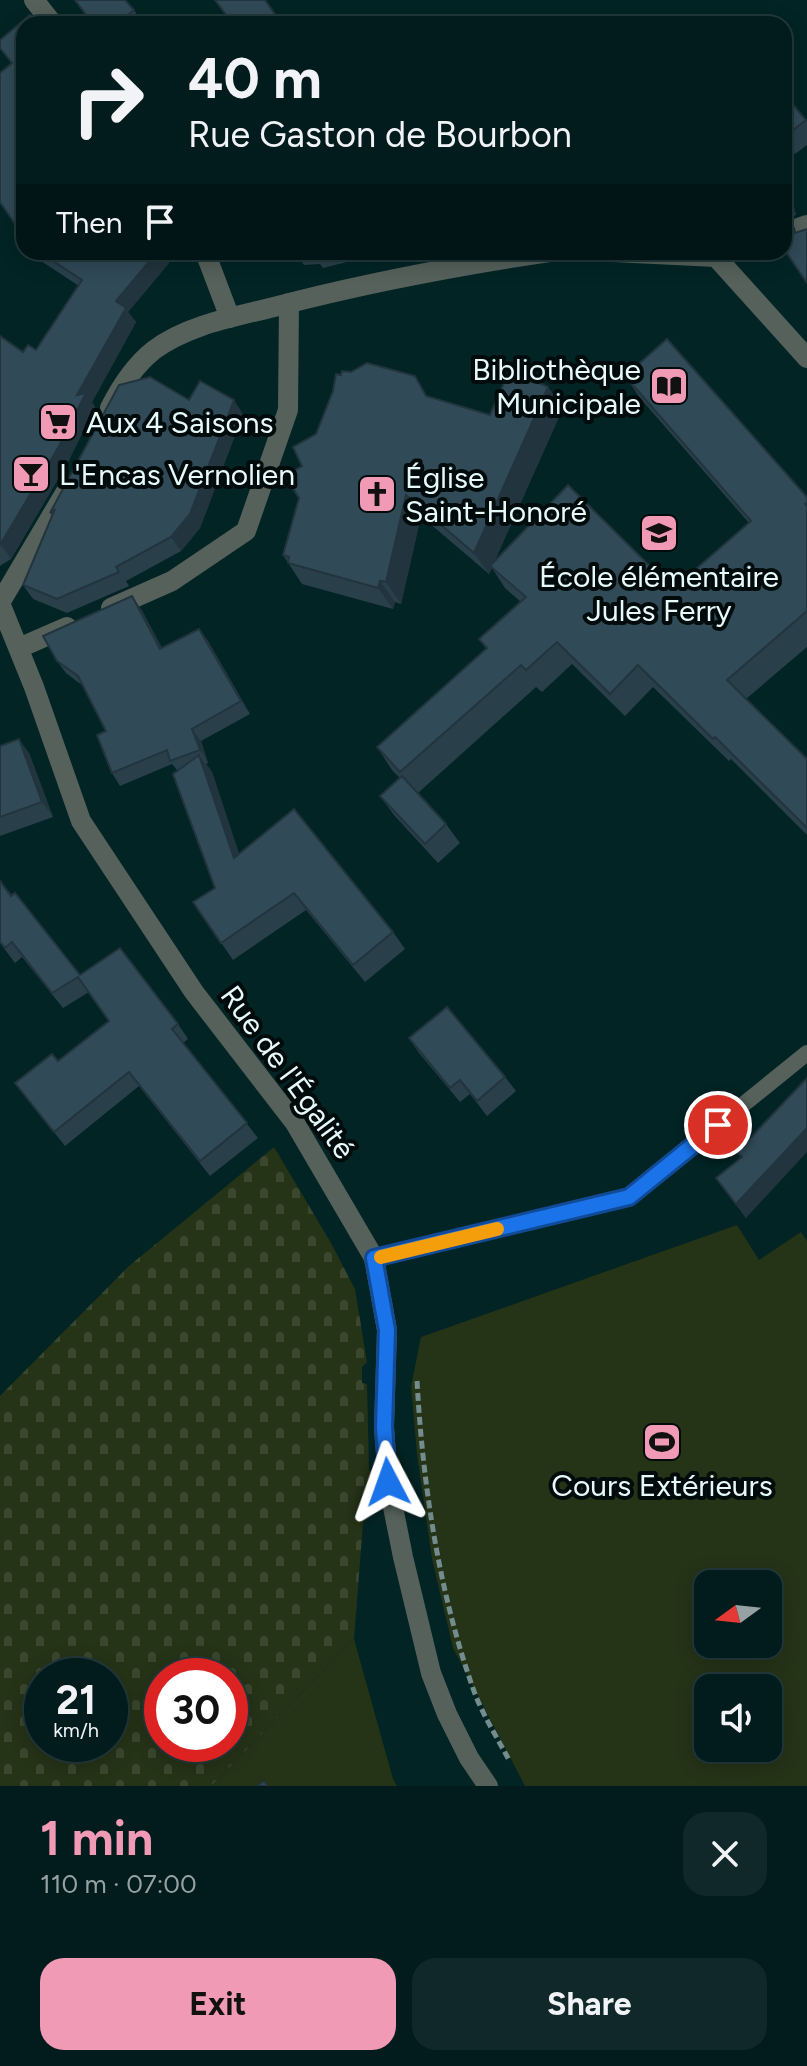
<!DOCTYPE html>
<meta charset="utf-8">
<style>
:root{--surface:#021b1c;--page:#102829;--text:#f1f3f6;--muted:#96a1a3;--line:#23393b;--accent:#f09ab6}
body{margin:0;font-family:Figtree,sans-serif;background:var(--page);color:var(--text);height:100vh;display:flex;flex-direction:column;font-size:30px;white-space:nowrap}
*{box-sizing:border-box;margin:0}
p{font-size:26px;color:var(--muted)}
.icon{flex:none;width:44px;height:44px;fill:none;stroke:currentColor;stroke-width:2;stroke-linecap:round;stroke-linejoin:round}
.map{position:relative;height:1786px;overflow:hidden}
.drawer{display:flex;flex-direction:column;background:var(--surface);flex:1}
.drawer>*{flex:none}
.top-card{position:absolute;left:16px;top:16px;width:776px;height:244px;border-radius:24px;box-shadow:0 4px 20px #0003,0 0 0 2px var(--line);background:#021b1c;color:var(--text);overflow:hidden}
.needle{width:52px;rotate:255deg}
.fabs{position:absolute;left:694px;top:1570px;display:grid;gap:16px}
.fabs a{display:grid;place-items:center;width:88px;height:88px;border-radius:16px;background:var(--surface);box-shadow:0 4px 20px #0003,0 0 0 2px var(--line);font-size:40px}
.speed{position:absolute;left:24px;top:1658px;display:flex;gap:16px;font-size:40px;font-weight:700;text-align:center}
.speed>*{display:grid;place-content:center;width:104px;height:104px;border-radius:50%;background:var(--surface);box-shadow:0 4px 20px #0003,0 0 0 2px var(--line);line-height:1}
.speed small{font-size:20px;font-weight:400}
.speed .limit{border:12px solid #d22;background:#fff;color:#111}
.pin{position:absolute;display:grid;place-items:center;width:68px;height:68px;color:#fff;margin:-34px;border:4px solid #fff;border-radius:50%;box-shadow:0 2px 8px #0007}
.me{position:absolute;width:88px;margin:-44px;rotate:356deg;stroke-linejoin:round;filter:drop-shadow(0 0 6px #0008)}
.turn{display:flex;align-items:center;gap:28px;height:168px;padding:0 40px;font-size:36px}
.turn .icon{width:104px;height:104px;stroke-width:2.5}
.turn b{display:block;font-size:56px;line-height:68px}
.then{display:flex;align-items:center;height:76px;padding:0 40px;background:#0003;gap:16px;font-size:30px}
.round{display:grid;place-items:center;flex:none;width:84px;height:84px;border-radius:24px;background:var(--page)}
.overview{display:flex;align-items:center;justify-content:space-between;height:136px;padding:0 40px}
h1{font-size:48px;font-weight:700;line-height:60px;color:var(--accent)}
.cta{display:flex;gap:16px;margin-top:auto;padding:16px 40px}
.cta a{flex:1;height:92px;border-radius:24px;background:var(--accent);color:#111;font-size:32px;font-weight:700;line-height:92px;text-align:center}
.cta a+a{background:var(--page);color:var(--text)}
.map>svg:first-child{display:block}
</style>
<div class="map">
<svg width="807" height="1786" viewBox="0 0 807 1786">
<defs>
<pattern id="cemetery-stones" width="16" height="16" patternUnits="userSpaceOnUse" patternTransform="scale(2)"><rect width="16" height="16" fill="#253317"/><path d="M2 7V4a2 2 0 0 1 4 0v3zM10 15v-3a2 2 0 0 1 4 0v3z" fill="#3a472e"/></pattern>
</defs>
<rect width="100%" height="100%" fill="#022425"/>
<g fill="#253317" fill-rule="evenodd">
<path d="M737,1225L759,1260L801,1232L807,1241V1786H525L453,1648L432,1559L417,1454L411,1386L421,1337ZM708,1584H768V1644H708ZM708,1688H768V1748H708Z"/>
<path d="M354,1639L393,1779L397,1786H211Z"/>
</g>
<path fill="url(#cemetery-stones)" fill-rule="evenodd" d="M274,1147L331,1243L355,1289L367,1362L362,1367V1383L367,1384L369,1470L377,1473L380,1504L363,1523L354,1639L211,1786H0V1396L129,1266ZM42,1676H110V1744H42ZM162,1676H230V1744H162Z"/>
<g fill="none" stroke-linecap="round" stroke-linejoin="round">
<path stroke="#738d8e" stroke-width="5" stroke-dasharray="8 4" stroke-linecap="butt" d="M417,1381C423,1487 439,1594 475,1694C484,1717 498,1739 509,1760"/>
<path stroke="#56615b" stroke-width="16" d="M374,1258L629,1197L807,1053"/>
<g stroke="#56615b" stroke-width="20">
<path d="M34,0L53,24"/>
<path d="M205,252L230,318"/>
<path d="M716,257L807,358"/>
<path d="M0,603L34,687L81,821L194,992L295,1123L374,1258L387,1330L384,1427L388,1482L403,1557L431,1673L447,1714L469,1758L488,1786"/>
<path d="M111,608L172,581L246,531L288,410L289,303"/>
<path d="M19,648L67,627"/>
</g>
<g stroke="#56615b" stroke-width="20">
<path d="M784,233L807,225"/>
<path d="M613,252L716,257L731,252"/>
<path d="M110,408C121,386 135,365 154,350C187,325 234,317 274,307C365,283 456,266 549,252"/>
<path d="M0,603L65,493"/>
</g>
</g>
<g fill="#29404b">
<path d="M134,10L143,24H92Z"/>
<path d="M784,94L807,120V145L795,154L784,140Z"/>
<path d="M784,179L789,186L796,215L784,219Z"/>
<path d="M35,252H163L169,263L128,312L136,322L92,402L95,407L68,462L11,559L0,566V336L23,352L36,350L79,286L41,261Z"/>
<path d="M295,252H387L323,268L320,264L304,265Z"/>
<path d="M625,376L807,497V647L746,699L807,759V835L731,759L729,761L653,687L625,716L572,664L542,692L536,687L418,793L446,824L460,843L438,863L394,815L380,796L400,778L392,770L377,747L486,649L479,639L521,602L505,588L492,568L489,574L421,516L401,604L395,602L393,609L302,584L283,555L299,498L302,466L430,397L490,415L548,387L563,408L495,560L673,589L749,523L640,398Z"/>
<path d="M189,400L243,414L200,528L181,551L126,581L129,586L67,613L33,599L23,585L52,516L50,513Z"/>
<path d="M141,609L162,648L199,629L208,641L250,714L201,741L208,763L206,764L212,772L239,854L393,932L405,949L365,982L306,910L233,960L193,902L215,888L178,771L172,764L120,786L112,773L106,731L83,686L66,673L57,661Z"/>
<path d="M0,746L29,753L53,817L0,836Z"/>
<path d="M0,881L80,975L178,1024L188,1039L183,1043L258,1138L210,1176L139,1086L65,1146L15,1083L58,1061L109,1021L89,992L63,1008L22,957L15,963L0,943Z"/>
<path d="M409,1038L505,1077L516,1091L487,1116L470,1094L460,1102L419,1053Z"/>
<path d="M807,1078L746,1218L716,1178L741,1158L737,1152Z"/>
</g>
<g fill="#22343d">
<path d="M784,179L789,186L796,215L791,207Z"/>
<path d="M157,252H163L169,263L128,312L136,322L92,402L95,407L68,462L11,559L1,544L116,301Z"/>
<path d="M548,387L563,408L489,574L474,553Z"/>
<path d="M234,400L243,414L200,528L181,551L171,537Z"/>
<path d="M406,495L421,516L401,604L386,582Z"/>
<path d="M380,581L395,602L393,609L378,588Z"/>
<path d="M132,596L141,609L169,661L160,649Z"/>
<path d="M199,629L208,641L250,714L241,701Z"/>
<path d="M192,729L201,741L208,763L200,750Z"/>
<path d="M19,739L29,753L53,817L42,802Z"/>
<path d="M199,755L212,772L246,875L234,858Z"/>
<path d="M807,1128V1152L746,1218L736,1204Z"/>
</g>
<g fill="#304a57" stroke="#22343d" stroke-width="2">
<path d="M75,0H125L134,10L117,24H93Z"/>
<path d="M215,0H265L282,24H233Z"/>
<path d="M30,15L36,24H24V237L0,202V73L12,63L0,48V40Z"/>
<path d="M652,15L658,24H638Z"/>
<path d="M377,18L382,24H369Z"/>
<path d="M784,94L806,120L784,137Z"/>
<path d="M784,179L791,207L784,210Z"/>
<path d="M794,228L795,233L807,229V283L784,249V231Z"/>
<path d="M39,252H157L116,301L126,308L77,395L86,393L58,448L0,545V336L23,352L28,345L36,350L82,280Z"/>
<path d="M667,339L807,497V503L805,504L807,506V611L727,680L807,759V828L715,737L713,739L638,665L610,694L557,642L526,670L521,665L400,772L377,747L487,648L479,639L526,597L490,566L568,485L673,589L751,521L625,376Z"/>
<path d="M367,363L415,376L426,396L490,415L510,369L548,387L474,553L406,495L386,582L380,581L378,588L288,563L289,557L283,555L299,498L285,476L302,466L293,447L316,434L333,391L336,374L341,375L342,371L351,372Z"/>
<path d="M150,377L189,400L200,381L234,400L190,514L171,537L116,567L119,572L57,599L23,585L55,509L50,513L119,385Z"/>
<path d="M132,596L160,649L199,629L241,701L192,729L200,750L170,761L167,750L112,773L97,735L106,731L78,676L57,661L43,636Z"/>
<path d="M19,739L42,802L0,817V746Z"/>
<path d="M199,755L234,858L294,809L393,932L353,965L294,893L221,943L193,902L215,888L173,774Z"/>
<path d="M402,776L446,824L425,844L380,796Z"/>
<path d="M0,881L11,896L15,893L80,975L120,948L178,1024L172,1029L247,1123L200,1161L129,1072L54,1132L15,1083L52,1054L58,1061L109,1021L78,977L52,993L12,942L5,948L0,942Z"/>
<path d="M447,1007L505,1077L477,1101L460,1080L450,1088L409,1038Z"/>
<path d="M807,1078V1128L736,1204L716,1178L742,1157L737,1152Z"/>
<path d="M264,1781L268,1786H257Z"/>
</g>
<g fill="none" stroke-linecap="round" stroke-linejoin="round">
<g stroke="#114b97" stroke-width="20">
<path id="route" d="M388,1482L384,1427L387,1330L374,1258L629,1197L718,1125"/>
</g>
<use href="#route" stroke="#1a73e8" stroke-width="14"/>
<path stroke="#f59e0b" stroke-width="14" d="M381,1257L497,1229"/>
</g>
<defs>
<g id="library-square" transform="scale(2)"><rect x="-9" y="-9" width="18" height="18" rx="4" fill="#f09ab6" stroke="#010b0b"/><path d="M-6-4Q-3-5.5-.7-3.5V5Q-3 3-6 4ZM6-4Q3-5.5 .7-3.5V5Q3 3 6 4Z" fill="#111"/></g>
<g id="supermarket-square" transform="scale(2)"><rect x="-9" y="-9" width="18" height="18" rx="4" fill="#f09ab6" stroke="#010b0b"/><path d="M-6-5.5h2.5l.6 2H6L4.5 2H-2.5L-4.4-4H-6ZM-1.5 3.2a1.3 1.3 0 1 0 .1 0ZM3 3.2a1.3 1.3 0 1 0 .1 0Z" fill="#111"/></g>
<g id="bar-square" transform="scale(2)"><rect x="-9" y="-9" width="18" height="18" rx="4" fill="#f09ab6" stroke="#010b0b"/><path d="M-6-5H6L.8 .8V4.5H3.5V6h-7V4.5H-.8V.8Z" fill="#111"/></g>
<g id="church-square" transform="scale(2)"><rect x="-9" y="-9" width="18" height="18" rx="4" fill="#f09ab6" stroke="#010b0b"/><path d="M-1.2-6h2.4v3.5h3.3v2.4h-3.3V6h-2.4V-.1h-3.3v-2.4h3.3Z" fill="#111"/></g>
<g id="school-square" transform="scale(2)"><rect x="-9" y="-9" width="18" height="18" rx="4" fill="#f09ab6" stroke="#010b0b"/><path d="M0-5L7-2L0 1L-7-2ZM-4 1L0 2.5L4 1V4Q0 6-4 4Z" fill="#111"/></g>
<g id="stadium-square" transform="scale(2)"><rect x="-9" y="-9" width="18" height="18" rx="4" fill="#f09ab6" stroke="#010b0b"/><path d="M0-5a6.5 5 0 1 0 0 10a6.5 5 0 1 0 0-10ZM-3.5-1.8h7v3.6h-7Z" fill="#111"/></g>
</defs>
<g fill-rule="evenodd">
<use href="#library-square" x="669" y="386"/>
<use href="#supermarket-square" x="58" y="422"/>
<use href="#bar-square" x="31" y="474"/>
<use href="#church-square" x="377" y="494"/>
<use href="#school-square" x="659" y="533"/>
<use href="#stadium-square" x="662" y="1442"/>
</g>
<g text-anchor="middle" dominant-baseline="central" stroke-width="8" stroke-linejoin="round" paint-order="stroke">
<g font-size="30" fill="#e7f9f9" stroke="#010b0b" text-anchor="start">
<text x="641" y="369" text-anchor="end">Bibliothèque<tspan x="641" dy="34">Municipale</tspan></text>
<text x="86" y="422">Aux 4 Saisons</text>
<text x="59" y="474">L'Encas Vernolien</text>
<text x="405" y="477">Église<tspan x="405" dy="34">Saint-Honoré</tspan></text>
<text x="659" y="576" text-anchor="middle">École élémentaire<tspan x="659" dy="34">Jules Ferry</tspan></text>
<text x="662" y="1485" text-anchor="middle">Cours Extérieurs</text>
</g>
<g font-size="30" fill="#e7f9f9" stroke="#010b0b">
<text transform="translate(288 1072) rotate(54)">Rue de l'Égalité</text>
</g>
</g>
</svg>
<div class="fabs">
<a><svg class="needle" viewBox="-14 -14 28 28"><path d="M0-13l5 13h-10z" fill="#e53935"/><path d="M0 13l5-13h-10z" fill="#96a1a3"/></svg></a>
<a><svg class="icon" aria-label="sound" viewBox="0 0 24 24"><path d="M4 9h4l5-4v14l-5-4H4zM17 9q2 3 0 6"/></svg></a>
</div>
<div class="speed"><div>21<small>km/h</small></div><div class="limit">30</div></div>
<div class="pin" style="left:718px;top:1125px;background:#d93025"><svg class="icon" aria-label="arrive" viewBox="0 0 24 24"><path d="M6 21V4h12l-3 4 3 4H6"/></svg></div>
<svg class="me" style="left:388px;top:1482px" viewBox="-20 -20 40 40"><path d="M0-17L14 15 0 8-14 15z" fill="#1a73e8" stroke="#fff" stroke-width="4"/></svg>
<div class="top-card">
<div class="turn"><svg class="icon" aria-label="right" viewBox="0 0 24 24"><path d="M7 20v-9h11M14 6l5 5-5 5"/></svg><div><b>40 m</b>Rue Gaston de Bourbon</div></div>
<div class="then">Then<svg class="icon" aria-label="arrive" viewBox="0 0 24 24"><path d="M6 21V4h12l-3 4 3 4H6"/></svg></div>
</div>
</div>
<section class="drawer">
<div class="overview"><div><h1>1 min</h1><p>110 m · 07:00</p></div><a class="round"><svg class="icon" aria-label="close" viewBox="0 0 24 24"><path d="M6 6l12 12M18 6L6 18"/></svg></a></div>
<div class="cta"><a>Exit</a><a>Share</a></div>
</section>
